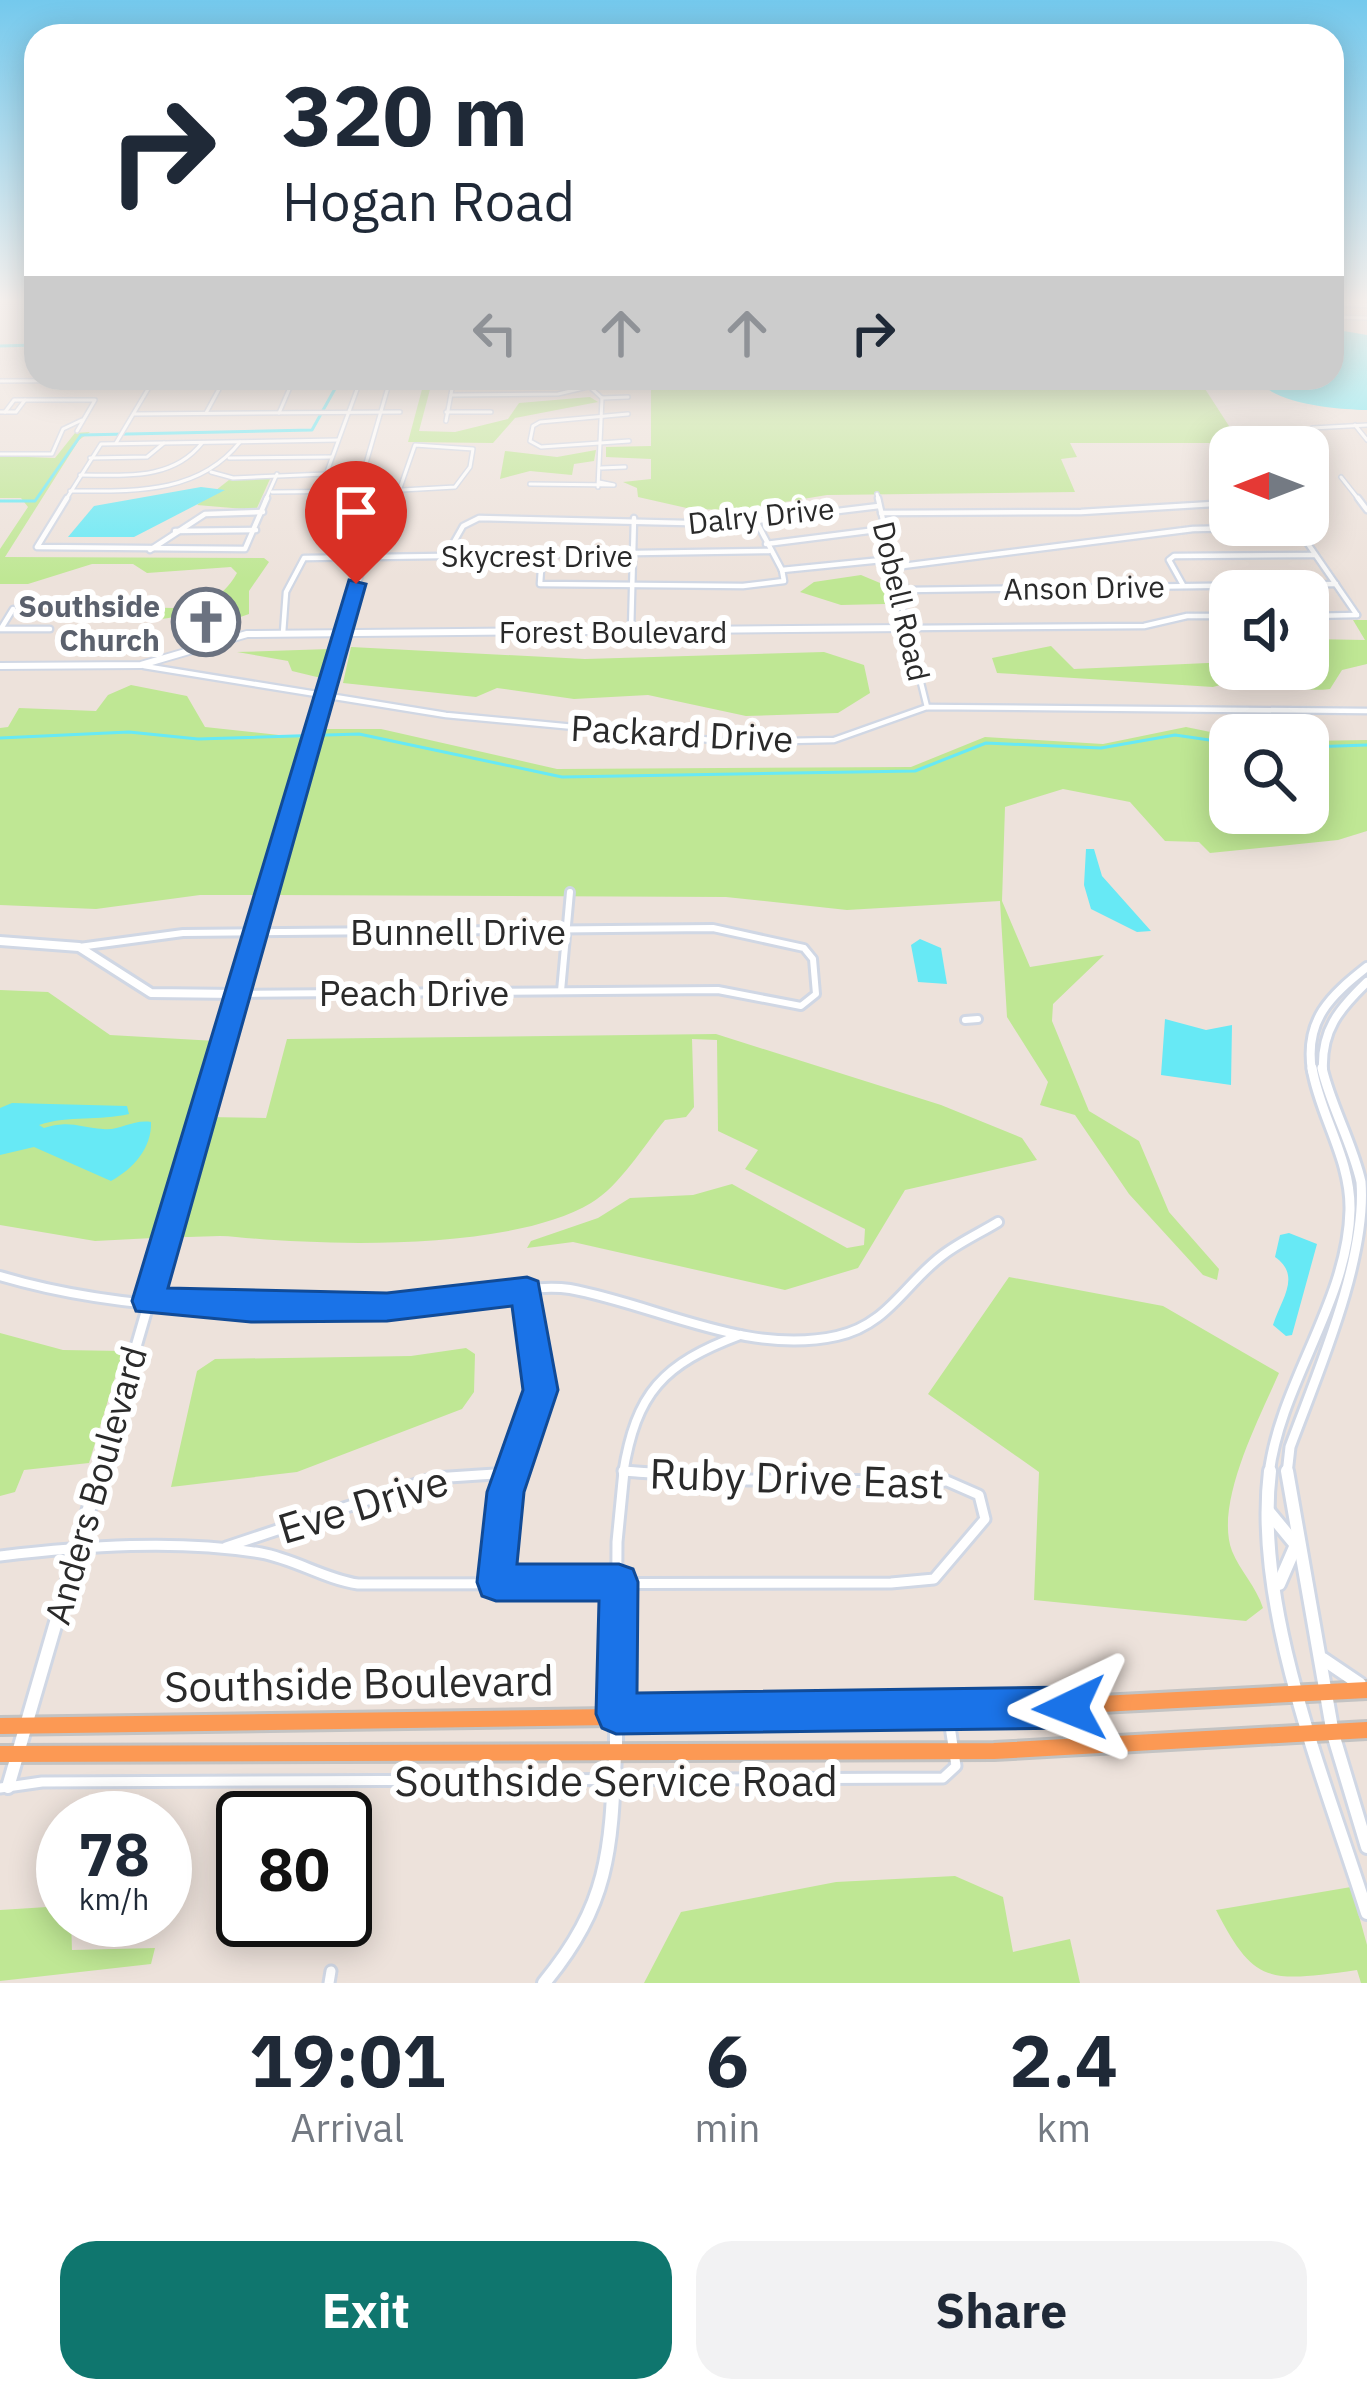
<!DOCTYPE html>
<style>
:root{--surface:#fff;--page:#f2f2f3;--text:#1f2937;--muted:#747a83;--accent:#0f766e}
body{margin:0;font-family:"IBM Plex Sans",sans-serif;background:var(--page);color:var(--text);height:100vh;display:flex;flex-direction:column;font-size:45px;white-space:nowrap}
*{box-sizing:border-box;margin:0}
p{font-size:39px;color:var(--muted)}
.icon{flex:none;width:66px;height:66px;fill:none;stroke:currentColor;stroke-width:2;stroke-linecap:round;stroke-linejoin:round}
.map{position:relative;height:1983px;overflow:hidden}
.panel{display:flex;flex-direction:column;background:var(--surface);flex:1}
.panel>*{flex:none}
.guide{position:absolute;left:24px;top:24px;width:1320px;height:366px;border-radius:36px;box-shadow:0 6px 30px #0003;background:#fff;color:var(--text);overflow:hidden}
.needle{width:78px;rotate:270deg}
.buttons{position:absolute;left:1209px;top:426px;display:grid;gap:24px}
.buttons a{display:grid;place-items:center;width:120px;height:120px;border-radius:24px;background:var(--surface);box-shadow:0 6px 30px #0003;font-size:60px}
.speed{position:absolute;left:36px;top:1791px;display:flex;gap:24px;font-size:60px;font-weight:700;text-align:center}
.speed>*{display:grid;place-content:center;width:156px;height:156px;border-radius:50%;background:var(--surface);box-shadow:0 6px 30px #0003;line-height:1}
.speed small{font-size:30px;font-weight:400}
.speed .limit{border:6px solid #111;border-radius:18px;background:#fff;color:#111}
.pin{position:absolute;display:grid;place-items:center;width:102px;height:102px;color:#fff;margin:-123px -51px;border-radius:50% 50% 50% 0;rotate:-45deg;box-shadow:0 0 12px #0007}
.pin .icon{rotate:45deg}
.me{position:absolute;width:132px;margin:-66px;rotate:268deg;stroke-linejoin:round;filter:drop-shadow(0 0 9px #0008)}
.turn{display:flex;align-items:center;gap:42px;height:252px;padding:0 60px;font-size:54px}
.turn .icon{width:156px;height:156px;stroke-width:2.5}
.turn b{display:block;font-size:84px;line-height:102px}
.lanes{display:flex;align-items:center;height:114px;padding:0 60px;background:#0003;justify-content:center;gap:60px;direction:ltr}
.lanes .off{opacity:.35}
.eta{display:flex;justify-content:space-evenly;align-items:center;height:204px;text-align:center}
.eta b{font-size:72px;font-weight:700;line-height:84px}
.action{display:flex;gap:24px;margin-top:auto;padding:24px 60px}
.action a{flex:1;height:138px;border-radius:36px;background:var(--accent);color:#fff;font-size:48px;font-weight:700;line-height:138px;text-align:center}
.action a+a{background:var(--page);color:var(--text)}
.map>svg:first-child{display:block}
</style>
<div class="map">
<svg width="1367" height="1983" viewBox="0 0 1367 1983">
<rect width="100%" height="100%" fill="#ede2db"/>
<g fill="#bfe794">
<path d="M425,378H433L419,431L455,432L508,419L519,403L590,397L598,402L515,418L493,443L408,442Z"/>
<path d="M651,378H1198L1240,443H1070L1077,457L1061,459L1075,492L827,495L736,510L691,509L638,497L637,488L623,482L651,479V459L606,457V447L651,446Z"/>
<path d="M90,432L79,440L5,557L264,558L269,562L249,591V614L229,621C199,601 188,617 161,619V612L141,611L137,619H127L115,610L99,615L54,614C93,571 195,649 237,573L231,567L147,573L133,564H92L28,584H0V549L28,507L21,498H0V456L55,458L75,433Z"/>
<path d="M596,450L594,461L574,464L572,475L530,471L500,479L505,451L557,457Z"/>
<path d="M263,477L270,479L256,510L197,505L229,480Z"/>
<path d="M861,575L892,588L885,604L841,605L800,592L814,582Z"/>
<path d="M1353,620H1367V664L1342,670L1330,689C1292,694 1248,675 1213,687L997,673L992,658L1051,646L1074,669L1230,662V669H1308V639L1365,640Z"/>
<path d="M351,647L585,659L824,652L864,665L870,693L838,713L746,716L648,695L574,699L497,688L476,697L343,683Z"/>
<path d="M330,649L321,678L292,671L288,661L237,652Z"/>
<path d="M131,685L187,696L205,727L306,738L257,895H200L96,909L0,905V728L8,727L19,708L96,711L108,695Z"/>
<path d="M1186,727L1230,736V813H1308V741L1367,740V831L1338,840L1210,853L1199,842L1165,841L1130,802L1063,789L1005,807L1002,901L1030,967L1104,955L1053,1004L1052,1021L1089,1111L1139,1141L1169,1212L1219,1269L1217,1280L1203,1275L1129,1194L1075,1115L1040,1105L1048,1082L1007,1017L1000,901L847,910L726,897L275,895L324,729H381L557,769L911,767L985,737L1103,744Z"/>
<path d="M0,990L48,992L110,1035L216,1041L153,1238L95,1241L0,1225Z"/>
<path d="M716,1034L941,1105L1022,1138L1037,1160L905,1190L858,1268L785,1290L573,1242L527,1248L531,1241L598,1218L630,1198L693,1195L732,1184L847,1248L864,1245L865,1229L745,1169L758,1150L718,1131L717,1040L692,1039L694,1107L686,1117L665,1120C644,1145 620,1186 591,1203C510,1251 328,1246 236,1237C215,1234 193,1239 172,1236L205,1117L266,1118L287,1039Z"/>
<path d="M1009,1277L1163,1306L1279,1373C1260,1417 1214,1503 1232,1551C1240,1571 1256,1586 1263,1608L1246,1621L1034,1600L1039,1472L928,1394Z"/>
<path d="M0,1333L63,1350L123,1351L89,1463L24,1470L15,1492L0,1496Z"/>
<path d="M466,1348L475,1354L474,1392L462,1409L297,1472L171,1487L197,1371L215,1359L411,1356Z"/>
<path d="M955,1876L1003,1897L1013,1952L1070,1939L1080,1983H644L681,1912L836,1882Z"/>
<path d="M1351,1887L1367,1945V1983H1361L1357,1970C1266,1983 1254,1983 1216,1910Z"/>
<path d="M63,1906V1920H71L72,1950L155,1948L151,1964L0,1981V1910Z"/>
</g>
<g fill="#67e9f5">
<path d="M1332,329L1367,335V410C1337,409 1274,405 1256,378H1332Z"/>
<path d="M201,487L225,490L134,537H68L94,506Z"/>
<path d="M1086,849H1094L1102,876L1151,931L1137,932L1091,909L1084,885Z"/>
<path d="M920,939L941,948L947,984L918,982L911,945Z"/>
<path d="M1165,1019L1206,1030L1232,1025L1231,1085L1161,1075Z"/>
<path d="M12,1103L127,1106L129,1114C99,1121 69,1115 39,1125L44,1128C70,1120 78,1127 103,1129C120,1131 133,1119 151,1122C152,1148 133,1169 111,1181L34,1147L0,1155V1108Z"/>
<path d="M1289,1233L1317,1244L1292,1335L1286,1336L1273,1325C1281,1299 1302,1276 1275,1257L1280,1235Z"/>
</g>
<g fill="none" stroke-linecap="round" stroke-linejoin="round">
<g stroke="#67e9f5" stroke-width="3">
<path d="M0,346L36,345"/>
<path d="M0,501H35L81,435L312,430L341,378"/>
<path d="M0,738L129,732L198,739L359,734L562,777L915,771L986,743L1101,748L1175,735L1230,743"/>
<path d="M1308,747L1367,745"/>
</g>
<g stroke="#d0d7e4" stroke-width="6">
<g id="minor-far4">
<path d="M1332,317L1367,318"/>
<path d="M580,378L602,398L598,487"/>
<path d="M0,381L154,380"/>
<path d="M451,395L558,394L626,378"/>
<path d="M602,398L628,397"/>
<path d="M0,412H16L25,400"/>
<path d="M5,412L14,400H95L77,431"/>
<path d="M446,412H491"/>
<path d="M206,413L225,378"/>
<path d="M279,413L294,378"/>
<path d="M134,414L400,412"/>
<path d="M628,414L540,422L533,426L530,441L541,447L629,441"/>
<path d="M446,421L454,378"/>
<path d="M1355,425L1367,440"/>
<path d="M116,443L154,379"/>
<path d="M1320,450L1309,434L1312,428L1367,425"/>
<path d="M0,454H52L63,429L82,420"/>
<path d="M90,458L147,457L164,443"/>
<path d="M229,458L332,457"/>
<path d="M601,468L625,467"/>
<path d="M211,472L233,478L326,474"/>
<path d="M80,475C124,475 172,481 202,443"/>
<path d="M1341,477L1360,501"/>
<path d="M530,484L614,485L599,482"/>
<path d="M70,491C132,491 198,495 240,442"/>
<path d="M320,491L359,384L390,380L358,491"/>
<path d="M384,491L455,487L470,467L473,449L415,445L399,491"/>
<path d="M272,492L377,491"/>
<path d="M877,494L879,501"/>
<path d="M65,501L101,444L338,440"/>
<path d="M265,501L277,474"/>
</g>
</g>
<g stroke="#d0d7e4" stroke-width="9">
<g id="minor-far3">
<path d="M67,498L37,547L245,549L267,498"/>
<path d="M878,498L893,564L904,584L903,610L927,707"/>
<path d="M1358,498L1367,510"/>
<path d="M881,513L1081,512L1230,503"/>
<path d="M756,521L782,570"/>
<path d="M1295,525L1357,615"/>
<path d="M175,531L256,530"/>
<path d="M766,544L884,529"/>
<path d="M150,550L205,514L263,512"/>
<path d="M542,555L540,584L743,586L784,581L782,570"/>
<path d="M446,556L463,526L479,518L730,524L879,506"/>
<path d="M895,567L1193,529L1296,527"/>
<path d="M782,570L892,559"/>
<path d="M1183,585L1169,560L1174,556L1315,555"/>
<path d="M905,590L1336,584"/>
<path d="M1308,616L1357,615"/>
<path d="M2,627L13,609"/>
<path d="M908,628L1144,626L1187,616H1230"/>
<path d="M0,629H50"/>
<path d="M631,631L634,518"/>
<path d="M283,633L286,592L304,558L769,551"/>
<path d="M144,666L446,715L733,742L834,740L927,707L1367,711"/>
</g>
</g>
<g stroke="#d0d7e4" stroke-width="12">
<g id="minor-far2">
<path d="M79,947L183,933L713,928L804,948L813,959L816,994L801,1006L718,990L238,994"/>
<path d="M561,991L570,892"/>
<path d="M965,1020L978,1019"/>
</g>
</g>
<g stroke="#d0d7e4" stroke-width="14">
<g id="minor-far1">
<path d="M0,1276C131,1315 280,1313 416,1306C461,1304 527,1282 570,1289C657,1305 747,1356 837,1336C888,1325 905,1283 943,1255C960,1242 980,1233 998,1222"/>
<path d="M623,1471L662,1474"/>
<path d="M497,1474L510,1473"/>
<path d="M511,1474L540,1390L527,1290"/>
<path d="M623,1474C636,1392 663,1364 740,1335"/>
</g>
</g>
<g stroke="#d0d7e4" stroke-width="15">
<g id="minor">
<path d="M226,1547L434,1478L510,1473"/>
<path d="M0,1556C84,1546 177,1539 261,1553C295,1559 324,1579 358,1584L891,1583L934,1579L985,1519L979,1495L947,1481L747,1480L623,1471"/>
<path d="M496,1583L512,1471"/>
<path d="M616,1714L617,1542L624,1471"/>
<path d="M0,1788L42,1782L943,1778L956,1766L948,1713"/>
<path d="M329,1983L331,1971"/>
</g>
</g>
<g stroke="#d0d7e4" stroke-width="8">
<path id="tertiary-far4" d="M381,501L384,491"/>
</g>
<g stroke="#d0d7e4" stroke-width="10">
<g id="tertiary-far3">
<path d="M0,666L141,665L247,634L908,628"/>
<path d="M308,752L382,498"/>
</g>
</g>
<g stroke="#d0d7e4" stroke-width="14">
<g id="tertiary-far2">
<path d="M0,941L79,947L151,993L238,994"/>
<path d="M216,1071L309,749"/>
<path d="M1312,1071C1304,1020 1330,996 1367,967"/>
<path d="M1323,1071C1321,1030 1339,1009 1367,982"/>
</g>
</g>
<g stroke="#d0d7e4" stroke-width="15">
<g id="tertiary-far1">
<path d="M99,1474L217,1068"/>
<path d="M1269,1474C1280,1383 1348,1302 1350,1210C1351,1159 1320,1116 1312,1068"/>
<path d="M1287,1474L1290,1447C1317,1374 1367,1260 1361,1182C1352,1142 1331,1107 1322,1068"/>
</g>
</g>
<g stroke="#d0d7e4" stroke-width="18">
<g id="tertiary">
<path d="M1270,1471C1253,1609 1326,1782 1367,1913"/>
<path d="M1287,1471L1333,1734L1367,1847"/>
<path d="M1268,1511L1296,1545L1279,1584"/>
<path d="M1323,1659L1360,1684"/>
<path d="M616,1715V1750"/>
<path d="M8,1787L100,1471"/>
</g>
</g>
<g stroke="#d0d7e4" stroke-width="8">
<path id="secondary-far1" d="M1332,303L1367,305"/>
</g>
<g stroke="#d0d7e4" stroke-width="18">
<path id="secondary" d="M544,1983C609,1904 611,1851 615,1753"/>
</g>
<g stroke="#c3c3c3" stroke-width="22">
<g id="trunk">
<path d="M0,1726L948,1712L1367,1690"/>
<path d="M0,1754L994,1751L1367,1730"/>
</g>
</g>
<use href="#minor-far4" stroke="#fff" stroke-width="3"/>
<use href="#minor-far3" stroke="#fff" stroke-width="4.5"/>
<use href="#minor-far2" stroke="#fff" stroke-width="6"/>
<use href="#minor-far1" stroke="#fff" stroke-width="8"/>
<use href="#minor" stroke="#fff" stroke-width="9"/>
<use href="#tertiary-far4" stroke="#fff" stroke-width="4.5"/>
<use href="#tertiary-far3" stroke="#fff" stroke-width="6"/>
<use href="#tertiary-far2" stroke="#fff" stroke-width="8"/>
<use href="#tertiary-far1" stroke="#fff" stroke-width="9"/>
<use href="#tertiary" stroke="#fff" stroke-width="12"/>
<use href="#secondary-far1" stroke="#fff" stroke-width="4.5"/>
<use href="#secondary" stroke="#fff" stroke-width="12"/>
<use href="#trunk" stroke="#fc9954" stroke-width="16"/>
</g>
<linearGradient id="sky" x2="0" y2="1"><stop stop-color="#74c9ed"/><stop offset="0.52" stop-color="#f7f2ef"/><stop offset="1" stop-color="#f7f2ef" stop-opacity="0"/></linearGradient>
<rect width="1367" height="579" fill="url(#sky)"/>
<path fill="#1a73e8" stroke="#114b97" stroke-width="3" d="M349,580L366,584L168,1288L387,1293L527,1277L538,1281L558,1390L524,1492L517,1564H619L633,1569L638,1582L637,1693L1070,1687L1084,1693L1090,1708L1084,1722L1070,1728L616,1734L602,1728L596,1714L599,1601H496L482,1596L477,1582L487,1492L523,1390L512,1306L387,1321L251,1322L136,1311L132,1301Z"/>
<defs>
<g id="church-ring" transform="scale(3.45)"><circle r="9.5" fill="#fff" stroke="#6b7280" stroke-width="1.5"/><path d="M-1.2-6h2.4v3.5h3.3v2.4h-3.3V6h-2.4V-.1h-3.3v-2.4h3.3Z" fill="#6b7280"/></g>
</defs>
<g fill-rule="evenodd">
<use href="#church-ring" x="206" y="622"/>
</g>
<g text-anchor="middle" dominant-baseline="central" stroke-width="12" stroke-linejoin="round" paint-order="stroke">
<g font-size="30" fill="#2a2a2a" stroke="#fff">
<text transform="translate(761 515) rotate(-6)">Dalry Drive</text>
<text x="537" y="555">Skycrest Drive</text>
<text transform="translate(1084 587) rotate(-1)">Anson Drive</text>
<text transform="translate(902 601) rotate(77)">Dobell Road</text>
<text x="613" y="631">Forest Boulevard</text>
</g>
<g font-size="30" font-weight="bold" fill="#5b616d" stroke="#fff" text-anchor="end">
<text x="160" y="605">Southside<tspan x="160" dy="34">Church</tspan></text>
</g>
<g font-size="36" fill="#2a2a2a" stroke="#fff">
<text transform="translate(682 733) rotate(3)">Packard Drive</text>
<text x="458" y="931">Bunnell Drive</text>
<text x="414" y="992">Peach Drive</text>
<text transform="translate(95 1485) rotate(-74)">Anders Boulevard</text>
</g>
<g font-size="42" fill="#2a2a2a" stroke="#fff">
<text transform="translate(797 1478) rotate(2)">Ruby Drive East</text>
<text transform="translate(363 1504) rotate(-17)">Eve Drive</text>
<text transform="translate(359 1683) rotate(-1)">Southside Boulevard</text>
<text x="616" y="1780">Southside Service Road</text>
</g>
</g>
</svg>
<div class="buttons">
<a><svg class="needle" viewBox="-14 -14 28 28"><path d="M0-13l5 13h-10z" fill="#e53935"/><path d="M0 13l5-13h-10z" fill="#747a83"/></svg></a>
<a><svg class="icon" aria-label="sound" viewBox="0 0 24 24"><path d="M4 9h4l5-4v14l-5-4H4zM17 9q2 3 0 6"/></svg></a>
<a><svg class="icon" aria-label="search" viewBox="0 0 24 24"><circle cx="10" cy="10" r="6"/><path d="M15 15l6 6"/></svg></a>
</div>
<div class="speed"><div>78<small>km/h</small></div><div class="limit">80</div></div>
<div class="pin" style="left:356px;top:584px;background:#d93025"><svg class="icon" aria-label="arrive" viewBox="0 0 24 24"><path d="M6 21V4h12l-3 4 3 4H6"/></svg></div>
<svg class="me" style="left:1070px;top:1708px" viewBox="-20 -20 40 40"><path d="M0-17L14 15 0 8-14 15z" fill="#1a73e8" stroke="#fff" stroke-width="4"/></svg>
<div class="guide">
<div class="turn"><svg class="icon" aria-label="right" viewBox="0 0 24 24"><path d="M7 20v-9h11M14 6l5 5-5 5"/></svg><div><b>320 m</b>Hogan Road</div></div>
<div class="lanes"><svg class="icon off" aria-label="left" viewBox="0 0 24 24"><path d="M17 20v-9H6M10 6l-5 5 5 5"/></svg><svg class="icon off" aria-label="ahead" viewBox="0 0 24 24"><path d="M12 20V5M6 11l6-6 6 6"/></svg><svg class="icon off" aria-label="ahead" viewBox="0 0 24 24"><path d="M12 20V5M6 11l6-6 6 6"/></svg><svg class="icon" aria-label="right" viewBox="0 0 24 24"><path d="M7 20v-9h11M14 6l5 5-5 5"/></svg></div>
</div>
</div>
<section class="panel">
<div class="eta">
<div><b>19:01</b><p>Arrival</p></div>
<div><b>6</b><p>min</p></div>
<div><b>2.4</b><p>km</p></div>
</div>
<div class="action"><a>Exit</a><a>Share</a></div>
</section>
